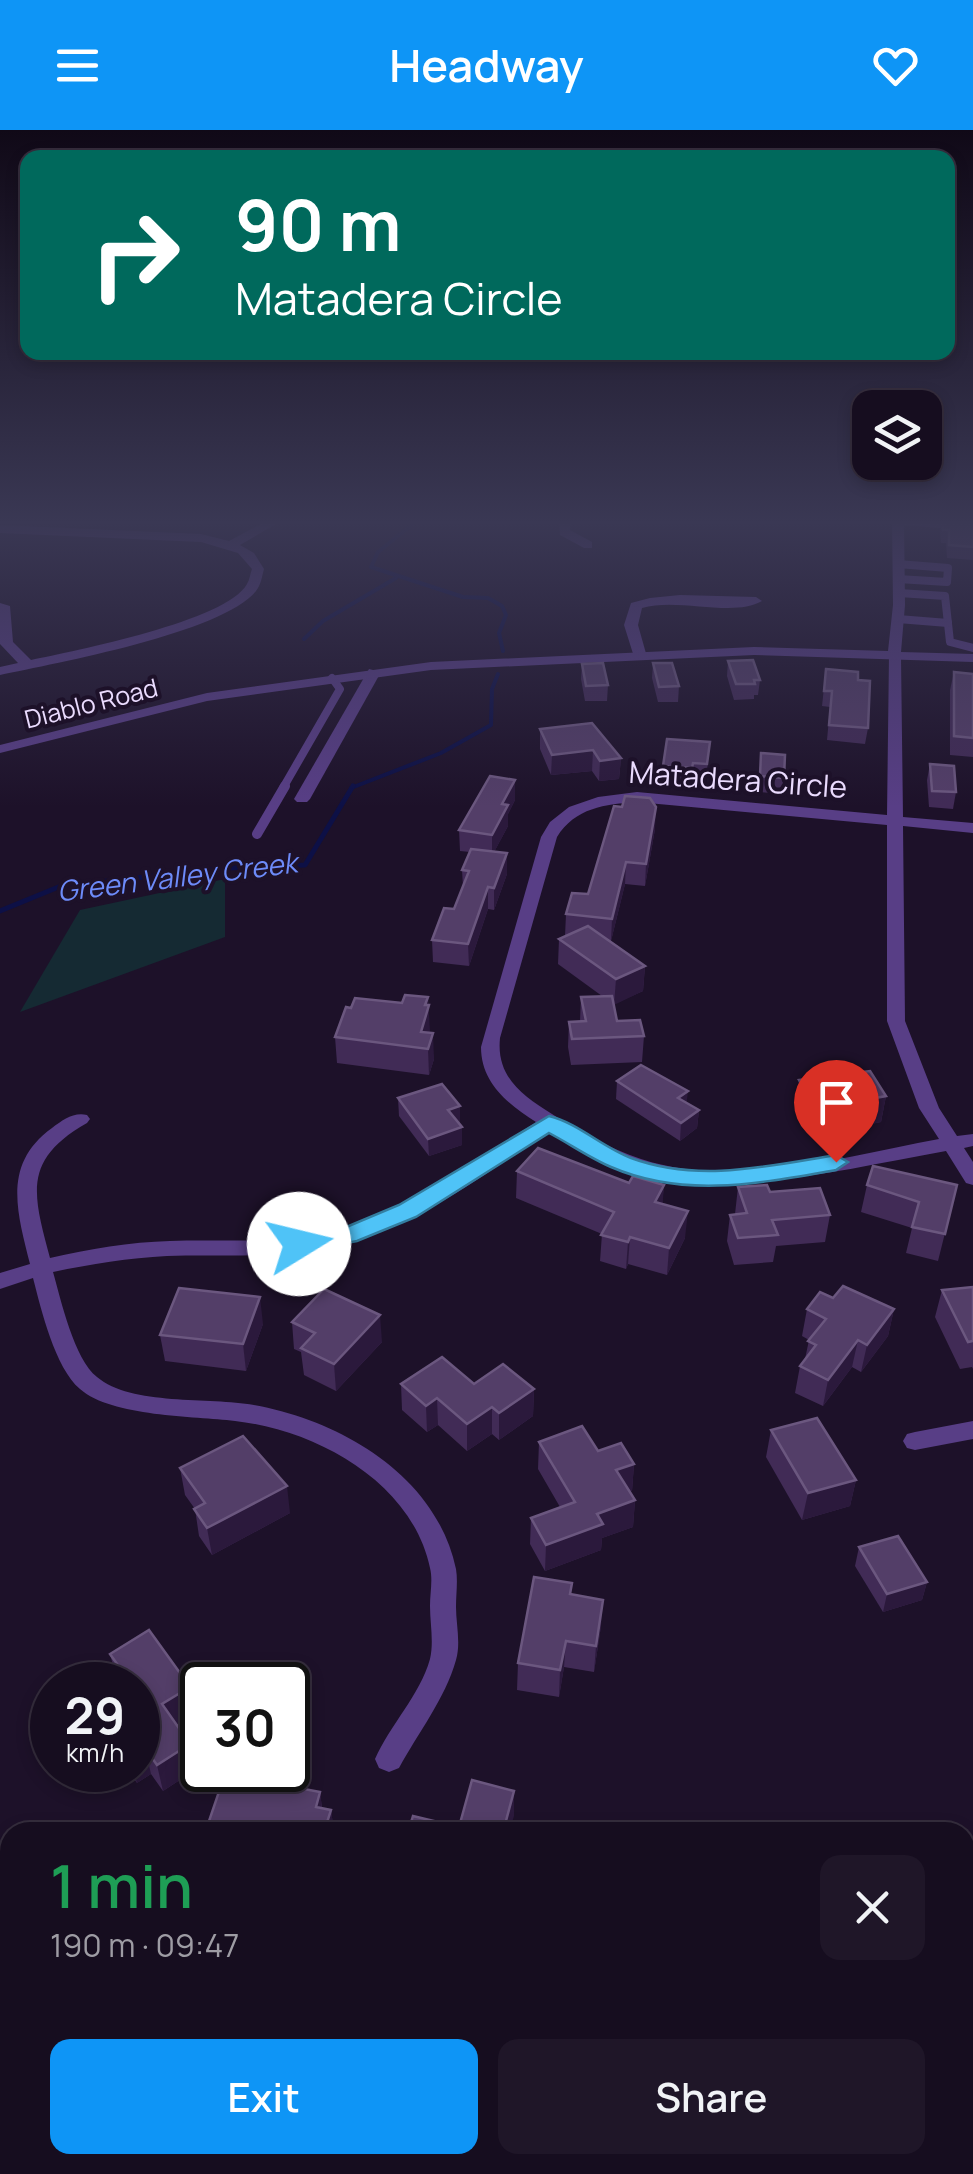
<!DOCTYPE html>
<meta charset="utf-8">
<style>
:root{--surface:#160d1f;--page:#1f1628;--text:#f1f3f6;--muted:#9e9ca4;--line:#352d3d;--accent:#0e95f6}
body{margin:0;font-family:Manrope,sans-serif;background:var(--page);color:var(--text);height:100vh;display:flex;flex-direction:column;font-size:38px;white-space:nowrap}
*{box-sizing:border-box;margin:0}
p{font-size:32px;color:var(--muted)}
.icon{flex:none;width:55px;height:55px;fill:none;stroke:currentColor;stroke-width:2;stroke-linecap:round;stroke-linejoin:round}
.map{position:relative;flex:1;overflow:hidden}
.drawer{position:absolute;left:0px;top:1692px;width:975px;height:352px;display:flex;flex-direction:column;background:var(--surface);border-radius:30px 30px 0 0;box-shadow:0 5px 15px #0003,0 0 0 2px var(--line)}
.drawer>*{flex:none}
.banner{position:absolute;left:20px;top:20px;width:935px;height:210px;border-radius:20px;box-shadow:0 5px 15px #0003,0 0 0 2px var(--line);background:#00695c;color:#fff;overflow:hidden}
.tools{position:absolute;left:852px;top:260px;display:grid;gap:20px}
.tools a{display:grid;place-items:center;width:90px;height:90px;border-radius:20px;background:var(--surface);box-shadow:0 5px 15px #0003,0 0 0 2px var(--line);font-size:50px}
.speed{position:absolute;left:30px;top:1532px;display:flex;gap:20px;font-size:50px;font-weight:700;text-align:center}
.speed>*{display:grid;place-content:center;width:130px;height:130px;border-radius:50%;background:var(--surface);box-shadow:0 5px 15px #0003,0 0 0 2px var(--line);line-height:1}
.speed small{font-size:25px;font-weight:400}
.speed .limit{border:5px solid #111;border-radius:15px;background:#fff;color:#111}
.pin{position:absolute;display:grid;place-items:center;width:85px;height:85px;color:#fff;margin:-102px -42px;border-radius:50% 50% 50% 0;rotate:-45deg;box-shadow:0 0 10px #0007}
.pin .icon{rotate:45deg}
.me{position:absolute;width:110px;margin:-55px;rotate:81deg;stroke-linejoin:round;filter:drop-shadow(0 0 8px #0008)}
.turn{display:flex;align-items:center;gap:35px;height:210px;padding:0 50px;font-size:45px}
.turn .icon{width:130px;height:130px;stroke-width:2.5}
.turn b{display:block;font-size:70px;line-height:85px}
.round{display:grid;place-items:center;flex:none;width:105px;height:105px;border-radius:20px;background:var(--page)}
.summary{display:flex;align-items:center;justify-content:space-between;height:170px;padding:0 50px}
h1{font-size:60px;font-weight:600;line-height:75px;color:#1e9e55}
.button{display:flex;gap:20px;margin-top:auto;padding:20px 50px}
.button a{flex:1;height:115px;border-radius:20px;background:var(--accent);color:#fff;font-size:40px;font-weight:600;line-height:115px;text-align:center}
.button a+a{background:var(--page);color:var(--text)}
header{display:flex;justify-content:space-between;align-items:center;height:130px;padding:0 50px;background:var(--accent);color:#fff;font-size:45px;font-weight:600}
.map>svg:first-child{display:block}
</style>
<header><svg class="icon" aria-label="menu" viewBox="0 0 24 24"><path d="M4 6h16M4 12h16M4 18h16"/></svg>Headway<svg class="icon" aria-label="heart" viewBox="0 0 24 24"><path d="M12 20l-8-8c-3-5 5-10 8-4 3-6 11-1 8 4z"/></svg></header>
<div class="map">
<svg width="973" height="2044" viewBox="0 0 973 2044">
<rect width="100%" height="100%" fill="#1d1129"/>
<path fill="#152a33" d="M225,749V807L20,882L80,780Z"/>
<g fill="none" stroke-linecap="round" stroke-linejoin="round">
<g stroke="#0d1046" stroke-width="4">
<path d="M418,390L378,422L371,437L463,467L488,468L502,476L506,485L499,503L503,521"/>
<path d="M304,509L323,491L396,448"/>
<path d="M351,658L441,623L491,595L492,559L498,544"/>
</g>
<path stroke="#0d1046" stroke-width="5" d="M0,781L61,756L228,738L305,735L353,656"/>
<g stroke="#583e86" stroke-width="8">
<path d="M898,434L948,438L947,452L898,449"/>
<path d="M899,463L945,466L950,512L973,518"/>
<path d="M898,489L948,493"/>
<path d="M283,658L340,559L332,548"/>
</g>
<path stroke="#583e86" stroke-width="10" d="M257,704L285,656"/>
<g fill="#583e86" fill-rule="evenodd">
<path d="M268,390H283L240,415L254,423L264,439C262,446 261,455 256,461C222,503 56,533 0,545V537L18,533L0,514V473L10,476L13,512L31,530C74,521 227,491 247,454C250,449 250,444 252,439L238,423L201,412L0,403V395L201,404L229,411Z"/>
<path d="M559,390H571L570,400L592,412V418H584L560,405Z"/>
<path d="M872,390H973V393L941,398L878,393Z"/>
<path d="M680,465L756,467L762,471C733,488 678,467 642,478L638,495L647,527L635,530L624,495L631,473L650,468Z"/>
<path d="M889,524L901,527L903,687L973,693V703L903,696L905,891L939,978L957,1006L973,1004V1016L964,1018L973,1032V1055L966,1053L946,1021C804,1046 683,1085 550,1001C480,1047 412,1100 328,1118C275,1129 221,1124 167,1126C129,1128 91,1134 53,1142C61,1170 74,1229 97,1247C131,1276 210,1267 254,1275C341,1291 436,1345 456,1439C458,1451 456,1464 456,1477C456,1494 461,1513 456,1530C445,1569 418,1603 399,1638L389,1642L379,1638L375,1629C390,1595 420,1565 430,1529C434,1512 430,1493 430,1476C430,1463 433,1450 430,1438C412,1352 316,1300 235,1291C194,1286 112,1287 80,1259C55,1238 41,1179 33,1148L0,1159V1143L30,1134C17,1082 2,1034 52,998C63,990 73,982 87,985L90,989L87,993C22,1030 33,1064 50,1128C89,1119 130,1112 170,1111C228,1109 288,1115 344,1100C415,1080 476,1031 536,992C508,974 481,953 481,917L541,707L550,692L569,677L598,667L637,662L887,685ZM637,672L887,695V891L919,978L939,1009C845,1026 736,1060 641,1029C609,1018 581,1003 552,984C522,965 496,947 500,908L557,707C575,678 605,674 637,672Z"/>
<path d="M369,539L381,542L310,669L307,672H297L294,669Z"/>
<path d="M973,1291V1309L915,1320L907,1318L903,1311L907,1304L915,1302Z"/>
</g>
<path fill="#583e86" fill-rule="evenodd" d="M892,390H904L905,475L901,522L973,524V532L754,525L431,540L207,571L0,623V615L207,563L431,532L754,517L888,521L893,475Z"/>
</g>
<g fill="#412b56">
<path d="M942,390L973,391V430L947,428L946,413H941L940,402Z"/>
<path d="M728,531L760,550L758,565H754V569L734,570L727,546Z"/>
<path d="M653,533L679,556L678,572H658L652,548Z"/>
<path d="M582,534L608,555L607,571H585L581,549Z"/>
<path d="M826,539L858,550L868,598L865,614L827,610L830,577L822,576Z"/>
<path d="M954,542L973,544V627L950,625V560Z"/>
<path d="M540,599L621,628L619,649L599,651L592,641L551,645L540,619Z"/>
<path d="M710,612L706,650L691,649V654L662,652L663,636Z"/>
<path d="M761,623L784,648L782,664L758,662Z"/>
<path d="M930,634L956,662L953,679L929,677L927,650Z"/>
<path d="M515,650V670L508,684V696L494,722L507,744L494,780L488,779L469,836L433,832L432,810L454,779L463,757L462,740L470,722L460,721L459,700Z"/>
<path d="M655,699L645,756L625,754L611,811L645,836L643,861L614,874L617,891L644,906L642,932L571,935L568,917L569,892L580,891L581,867L602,866L558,834L559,809L565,806L566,784Z"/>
<path d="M428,867L429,902L434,929L429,945L337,933L335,907L351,878L402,873Z"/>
<path d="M799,950L886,966L881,992L811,1006L795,976Z"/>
<path d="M617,951L687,973L699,980L697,998L680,1011L616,969Z"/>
<path d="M398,968L460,994L462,997V1015L429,1026L399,986Z"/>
<path d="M517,1041L664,1055L662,1074L685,1108L667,1145L628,1134L626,1139L600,1131L602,1104L516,1068Z"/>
<path d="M867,1055H957L938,1131L906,1123L912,1098L861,1082Z"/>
<path d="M738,1057L770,1062L830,1085L825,1112L776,1116L773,1132L734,1135L727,1111L730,1085L735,1084Z"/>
<path d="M973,1157V1239L972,1237L960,1239L935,1187L942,1160Z"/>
<path d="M833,1168L894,1179L888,1206L861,1242L852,1237L823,1276L795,1263L800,1236L805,1229L809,1210L802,1206L807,1179Z"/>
<path d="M292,1192L382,1212L336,1261L304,1245L301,1222L294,1219Z"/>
<path d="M263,1194L246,1241L165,1231L160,1205Z"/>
<path d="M401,1254H474L534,1259L533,1286L499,1310L492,1304L467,1321L438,1295L427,1302L402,1280Z"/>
<path d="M771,1300L856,1350L850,1376L802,1390L766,1327Z"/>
<path d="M539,1312L598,1321L634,1334L632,1361H630L635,1370L633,1397L602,1408L601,1420L545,1441L530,1414L531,1388L560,1377L538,1339Z"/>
<path d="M180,1338L290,1383L212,1425L199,1406L195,1379L185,1365Z"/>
<path d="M859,1417L927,1452L922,1470L883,1482L855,1436Z"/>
<path d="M572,1465L601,1496L594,1542L564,1537L559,1567L517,1560L518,1533Z"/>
<path d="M110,1524L196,1583L177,1595L195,1640L163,1661L151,1644L137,1653L128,1640H138V1555H120L117,1550Z"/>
<path d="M320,1662L322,1678L331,1680L334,1702H208L207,1697Z"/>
<path d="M965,1877L973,1879V1949L965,1947Z"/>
</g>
<g fill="#2b193c">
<path d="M593,620L592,641L551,645L552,625Z"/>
<path d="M621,628L619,649L599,651L600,631Z"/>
<path d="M515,650V670L508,684V696L492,726V705L502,674Z"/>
<path d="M656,677L655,699L645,756L646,734Z"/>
<path d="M507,723V744L494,780V758Z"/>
<path d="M626,732L625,754L611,811L612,789Z"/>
<path d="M488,757V779L469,836L468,814Z"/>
<path d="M645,836L643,861L614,875L616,849Z"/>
<path d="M428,867L430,901L424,919L421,902Z"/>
<path d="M433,903L434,929L429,945L428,919Z"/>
<path d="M688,961L686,978L678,968Z"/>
<path d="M886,966L881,992L811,1006L815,979Z"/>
<path d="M460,976V994L448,998V980Z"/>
<path d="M699,980L697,998L680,1011L681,993Z"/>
<path d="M462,997V1015L429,1026L428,1009Z"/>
<path d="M664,1055L662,1082L655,1072Z"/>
<path d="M688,1081L685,1108L667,1145L669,1118Z"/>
<path d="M630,1107L628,1134L626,1139L628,1112Z"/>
<path d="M260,1167L263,1194L246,1241L243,1214Z"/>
<path d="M894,1179L888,1206L861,1242L867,1215Z"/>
<path d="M380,1185L382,1212L336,1261L334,1234Z"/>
<path d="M858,1210L852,1237L823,1276L828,1250Z"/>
<path d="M534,1259L533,1286L499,1310V1283Z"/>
<path d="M437,1268L438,1295L427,1302L426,1276Z"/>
<path d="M492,1277V1304L467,1321V1294Z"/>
<path d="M634,1334L632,1361L614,1367L616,1340Z"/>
<path d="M856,1350L850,1376L802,1390L808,1363Z"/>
<path d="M287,1356L290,1383L212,1425L207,1398Z"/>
<path d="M635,1370L633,1397L602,1408L601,1420L545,1441L546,1415L597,1384Z"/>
<path d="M927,1452L922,1470L883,1482L887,1464Z"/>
<path d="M603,1470L601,1496L594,1542L596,1516Z"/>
<path d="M566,1511L564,1537L559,1567L560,1540Z"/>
<path d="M190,1557L196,1583L168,1600L162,1574Z"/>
<path d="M190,1614L195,1640L163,1661L157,1635Z"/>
<path d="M145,1618L151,1644L137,1653L133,1640H138V1623Z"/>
<path d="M514,1661V1686L509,1702H503Z"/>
<path d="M320,1662L323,1688L316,1677Z"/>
<path d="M331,1680L334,1702H324Z"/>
<path d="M10,1994V2026L0,2036V2004Z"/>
</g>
<g fill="#533e68" stroke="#6b577f" stroke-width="2.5">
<path d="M942,390L973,391V417L949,415V400H943Z"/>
<path d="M753,530L760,550H754L755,554H736L728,531Z"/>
<path d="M603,533L608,555L586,556L582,534Z"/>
<path d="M653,533H672L679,556L659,557Z"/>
<path d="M826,539L858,542V550L870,551L868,598L829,595L832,561H824Z"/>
<path d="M954,542L973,544V608L954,606Z"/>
<path d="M592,593L621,628L600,631L593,620L552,625L540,599Z"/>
<path d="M667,609L710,612L707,634L693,633L692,638L663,636Z"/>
<path d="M761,623L785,625L784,648L760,646Z"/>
<path d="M930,634L954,636L956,662L932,661Z"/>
<path d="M490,646L515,650L502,674L508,675L492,705L459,700Z"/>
<path d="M625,666L650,668L656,677L646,734L626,732L612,789L566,784L572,763L588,764L614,676L622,677Z"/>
<path d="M471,719L507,723L494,758L488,757L468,814L432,810L444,778L454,779L469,741L462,740Z"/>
<path d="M588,796L645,836L616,849L559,809Z"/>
<path d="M405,865L428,867L425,875H429L421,902L433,903L428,919L335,907L346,877L351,878L355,868L402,873Z"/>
<path d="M612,866L617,891L640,890L644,906L572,909L569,892L586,891L581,867Z"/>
<path d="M641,935L688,961L678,968L699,980L681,993L617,951Z"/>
<path d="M870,941L886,966L815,979L799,950Z"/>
<path d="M442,954L460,976L448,980L462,997L428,1009L398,968Z"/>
<path d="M538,1018L629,1053L633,1046L664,1055L655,1072L688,1081L669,1118L630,1107L628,1112L601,1105L614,1082L517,1041Z"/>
<path d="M873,1036L957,1055L945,1104L912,1097L919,1072L867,1055Z"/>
<path d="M767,1055L770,1062L820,1058L830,1085L772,1090L778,1105L738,1108L730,1085L747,1083L738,1057Z"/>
<path d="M843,1156L894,1179L867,1215L858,1210L828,1250L800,1236L816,1215L808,1211L826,1189L807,1179L820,1162L833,1168Z"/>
<path d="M973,1157V1211L968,1212L942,1160Z"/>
<path d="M179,1158L260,1167L243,1214L160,1205Z"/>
<path d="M324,1159L380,1185L334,1234L301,1218L315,1203L292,1192Z"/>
<path d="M442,1227L474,1254L503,1234L534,1259L499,1283L492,1277L467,1294L437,1268L426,1276L401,1254Z"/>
<path d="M817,1288L856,1350L808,1363L771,1300Z"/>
<path d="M582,1296L598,1321L621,1313L634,1334L616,1340L635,1370L597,1384L603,1394L546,1415L531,1388L575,1372L539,1312Z"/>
<path d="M243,1306L287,1356L207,1398L194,1379L205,1373L180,1338Z"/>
<path d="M898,1406L927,1452L887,1464L859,1417Z"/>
<path d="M534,1447L572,1453L570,1464L603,1470L596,1516L566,1511L560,1540L518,1533Z"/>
<path d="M149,1500L190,1557L162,1574L190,1614L157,1635L145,1618L138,1623V1555H132L110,1524Z"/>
<path d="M225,1644L320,1662L316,1677L331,1680L324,1702H235L207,1697Z"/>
<path d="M472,1650L514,1661L503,1702H408L413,1686L459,1697Z"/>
<path d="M965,1877L973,1879V1924L965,1922Z"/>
<path d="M3,1913L10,1921V1994L0,2004V1915Z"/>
</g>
<linearGradient id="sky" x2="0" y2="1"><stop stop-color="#100917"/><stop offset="0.58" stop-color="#3a3854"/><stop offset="1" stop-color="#3a3854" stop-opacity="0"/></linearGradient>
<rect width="973" height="677" fill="url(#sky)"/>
<path fill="#4fc3f7" stroke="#337fa1" stroke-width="2.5" d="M549,986C578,993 602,1017 631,1028C699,1053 768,1036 836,1025L848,1032L836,1040C761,1053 685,1069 611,1037C590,1028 570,1014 549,1003L416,1087L357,1111L299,1122L287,1114L291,1108L344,1098L399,1075Z"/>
<g text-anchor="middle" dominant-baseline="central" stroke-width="8" stroke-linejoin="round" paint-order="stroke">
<g font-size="25" fill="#eadbfe" stroke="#1d1129">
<text transform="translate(91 573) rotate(-14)">Diablo Road</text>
</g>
<g font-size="28" font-style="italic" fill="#6d8bf9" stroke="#1d1129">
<text transform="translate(177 746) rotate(-7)">Green Valley Creek</text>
</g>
<g font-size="30" fill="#eadbfe" stroke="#1d1129">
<text transform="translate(738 649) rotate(4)">Matadera Circle</text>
</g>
</g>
</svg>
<div class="tools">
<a><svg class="icon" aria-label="layers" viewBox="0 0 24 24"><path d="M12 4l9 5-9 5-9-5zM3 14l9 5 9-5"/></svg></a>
</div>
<div class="speed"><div>29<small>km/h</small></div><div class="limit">30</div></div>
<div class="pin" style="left:836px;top:1032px;background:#d93025"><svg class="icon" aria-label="arrive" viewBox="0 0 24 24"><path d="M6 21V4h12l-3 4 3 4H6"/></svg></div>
<svg class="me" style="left:299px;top:1114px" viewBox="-20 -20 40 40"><circle r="19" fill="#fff"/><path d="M0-13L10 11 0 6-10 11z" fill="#4fc3f7"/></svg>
<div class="banner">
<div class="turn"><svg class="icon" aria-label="right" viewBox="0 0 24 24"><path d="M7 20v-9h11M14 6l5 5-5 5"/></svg><div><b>90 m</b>Matadera Circle</div></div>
</div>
<section class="drawer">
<div class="summary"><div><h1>1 min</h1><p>190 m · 09:47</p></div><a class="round"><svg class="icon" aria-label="close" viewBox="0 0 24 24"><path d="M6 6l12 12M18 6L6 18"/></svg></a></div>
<div class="button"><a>Exit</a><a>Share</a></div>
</section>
</div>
